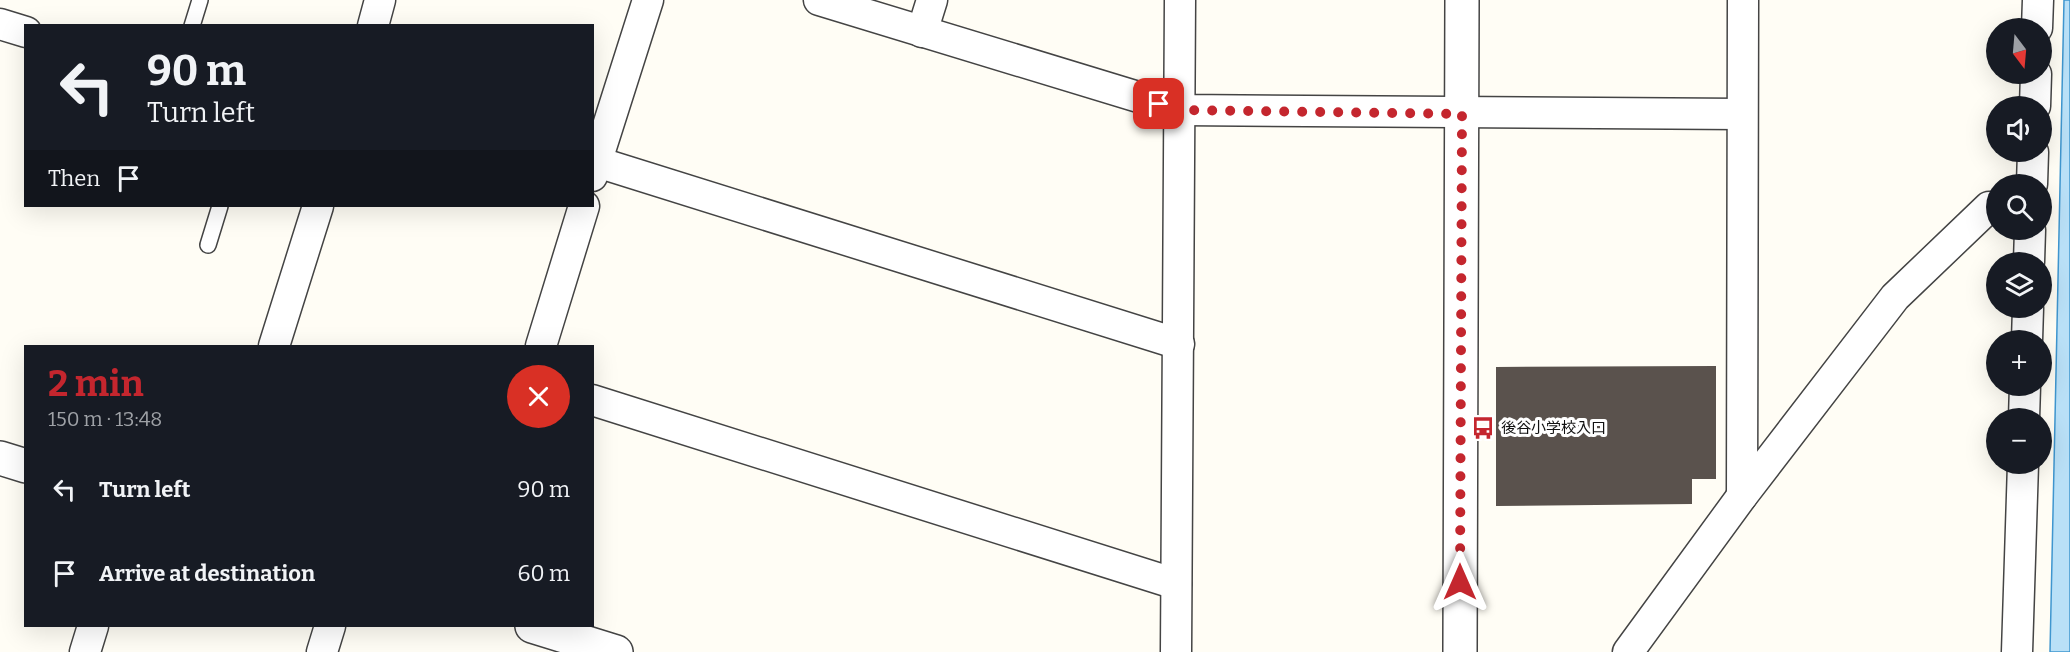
<!DOCTYPE html>
<meta charset="utf-8">
<style>
:root{--surface:#171b24;--page:#242831;--text:#f1f3f6;--muted:#9ea1a6;--accent:#c4262e}
body{margin:0;font-family:Bitter,"Noto Sans JP",serif;background:var(--page);color:var(--text);height:100vh;display:flex;flex-direction:column;font-size:22px;white-space:nowrap}
*{box-sizing:border-box;margin:0}
p{font-size:20px;color:var(--muted)}
.icon{flex:none;width:33px;height:33px;fill:none;stroke:currentColor;stroke-width:2;stroke-linecap:round;stroke-linejoin:round}
.map{position:relative;flex:1;overflow:hidden}
.panel{position:absolute;left:24px;top:345px;width:570px;height:282px;display:flex;flex-direction:column;background:var(--surface);border-radius:0px;box-shadow:0 6px 24px #0002}
.panel>*{flex:none}
.banner{position:absolute;left:24px;top:24px;width:570px;height:183px;border-radius:0px;box-shadow:0 6px 24px #0002;background:#171b24;color:var(--text);overflow:hidden}
.needle{width:39px;rotate:164deg}
.buttons{position:absolute;left:1986px;top:18px;display:grid;gap:12px}
.buttons a{display:grid;place-items:center;width:66px;height:66px;border-radius:50%;background:var(--surface);box-shadow:0 6px 24px #0002;font-size:30px}
.pin{position:absolute;display:grid;place-items:center;width:51px;height:51px;color:#fff;margin:-26px;border-radius:12px;box-shadow:0 3px 9px #0006}
.me{position:absolute;width:66px;margin:-33px;rotate:0deg;stroke-linejoin:round;filter:drop-shadow(0 0 4px #0008)}
.turn{display:flex;align-items:center;gap:21px;height:126px;padding:0 24px;font-size:27px}
.turn .icon{width:78px;height:78px;stroke-width:2.5}
.turn b{display:block;font-size:42px;line-height:51px}
.then{display:flex;align-items:center;height:57px;padding:0 24px;background:#0003;gap:12px;font-size:22px}
.round{display:grid;place-items:center;flex:none;width:63px;height:63px;border-radius:32px;background:var(--page)}
.summary{display:flex;align-items:center;justify-content:space-between;height:102px;padding:0 24px}
h1{font-size:36px;font-weight:700;line-height:45px;color:var(--accent)}
ul{padding:0;list-style:none}
li{display:flex;align-items:center;gap:18px;height:84px;padding:0 24px}
li div{flex:1}
li b{display:block;font-size:22px}
li em{font-style:normal}
.map>svg:first-child{display:block}
</style>
<div class="map">
<svg width="2070" height="652" viewBox="0 0 2070 652">
<rect width="100%" height="100%" fill="#fffdf5"/>
<path fill="#b9e0f7" stroke="#3f96cf" stroke-width="1.5" d="M2064,0H2070V652H2050Z"/>
<path fill="#5a524d" d="M1716,366V479H1692V504L1496,506V367Z"/>
<g fill="none" stroke-linecap="round" stroke-linejoin="round">
<g stroke="#444" stroke-width="18">
<g id="service">
<path d="M192,26L200,0"/>
<path d="M208,245L220,206"/>
</g>
</g>
<g stroke="#444" stroke-width="33">
<g id="minor">
<path d="M819,0L1181,110L1742,114"/>
<path d="M0,24L26,32"/>
<path d="M373,26L380,0"/>
<path d="M2037,28L2038,0"/>
<path d="M922,32L932,0"/>
<path d="M2035,106L2036,74"/>
<path d="M597,162L1179,344"/>
<path d="M592,176L648,0"/>
<path d="M2032,184L2033,152"/>
<path d="M2029,262L2030,230"/>
<path d="M2027,340L2028,308"/>
<path d="M274,346L318,206"/>
<path d="M541,346L584,206"/>
<path d="M592,400L1176,584"/>
<path d="M2024,418L2025,386"/>
<path d="M1742,496L1743,0"/>
<path d="M85,652L93,626"/>
<path d="M322,652L330,626"/>
<path d="M1176,652L1180,0"/>
<path d="M1628,652L1742,496L1895,297L1989,207H1996"/>
<path d="M2017,652L2023,464"/>
</g>
</g>
<g stroke="#444" stroke-width="36">
<g id="tertiary">
<path d="M0,458L26,466"/>
<path d="M532,626L616,652"/>
<path d="M1460,652L1462,0"/>
</g>
</g>
<use href="#service" stroke="#fff" stroke-width="15"/>
<use href="#minor" stroke="#fff" stroke-width="30"/>
<use href="#tertiary" stroke="#fff" stroke-width="33"/>
</g>
<g fill="none" stroke-linecap="round" stroke-linejoin="round">
<path stroke="#c4262e" stroke-width="10" stroke-dasharray="0 18" d="M1159,104L1181,110L1462,114L1460,582"/>
</g>
<defs>
<g id="bus-bare" transform="scale(1.8)"><path d="M-5-6H5V4H4V6H2V4H-2V6H-4V4H-5ZM-3.5-4V0h7V-4ZM-3.5 1.2v1.5H-2V1.2ZM2 1.2v1.5H3.5V1.2Z" fill="#c4262e" stroke="#fff" stroke-width="2.5" paint-order="stroke"/></g>
</defs>
<g fill-rule="evenodd">
<use href="#bus-bare" x="1483" y="428"/>
</g>
<g text-anchor="middle" dominant-baseline="central" stroke-width="6" stroke-linejoin="round" paint-order="stroke">
<g font-size="15" fill="#111" stroke="#fff" text-anchor="start">
<text x="1501" y="428">後谷小学校入口</text>
</g>
</g>
</svg>
<div class="buttons">
<a><svg class="needle" viewBox="-14 -14 28 28"><path d="M0-13l5 13h-10z" fill="#e53935"/><path d="M0 13l5-13h-10z" fill="#9ea1a6"/></svg></a>
<a><svg class="icon" aria-label="sound" viewBox="0 0 24 24"><path d="M4 9h4l5-4v14l-5-4H4zM17 9q2 3 0 6"/></svg></a>
<a><svg class="icon" aria-label="search" viewBox="0 0 24 24"><circle cx="10" cy="10" r="6"/><path d="M15 15l6 6"/></svg></a>
<a><svg class="icon" aria-label="layers" viewBox="0 0 24 24"><path d="M12 4l9 5-9 5-9-5zM3 14l9 5 9-5"/></svg></a>
<a>+</a>
<a>−</a>
</div>
<div class="pin" style="left:1159px;top:104px;background:#d93025"><svg class="icon" aria-label="arrive" viewBox="0 0 24 24"><path d="M6 21V4h12l-3 4 3 4H6"/></svg></div>
<svg class="me" style="left:1460px;top:582px" viewBox="-20 -20 40 40"><path d="M0-17L14 15 0 8-14 15z" fill="#c4262e" stroke="#fff" stroke-width="4"/></svg>
<div class="banner">
<div class="turn"><svg class="icon" aria-label="left" viewBox="0 0 24 24"><path d="M17 20v-9H6M10 6l-5 5 5 5"/></svg><div><b>90 m</b>Turn left</div></div>
<div class="then">Then<svg class="icon" aria-label="arrive" viewBox="0 0 24 24"><path d="M6 21V4h12l-3 4 3 4H6"/></svg></div>
</div>
<section class="panel">
<div class="summary"><div><h1>2 min</h1><p>150 m · 13:48</p></div><a class="round" style="background:#d93025;color:#fff"><svg class="icon" aria-label="close" viewBox="0 0 24 24"><path d="M6 6l12 12M18 6L6 18"/></svg></a></div>
<ul>
<li><svg class="icon" aria-label="left" viewBox="0 0 24 24"><path d="M17 20v-9H6M10 6l-5 5 5 5"/></svg><div><b>Turn left</b></div><em>90 m</em></li>
<li><svg class="icon" aria-label="arrive" viewBox="0 0 24 24"><path d="M6 21V4h12l-3 4 3 4H6"/></svg><div><b>Arrive at destination</b></div><em>60 m</em></li>
</ul>
</section>
</div>
